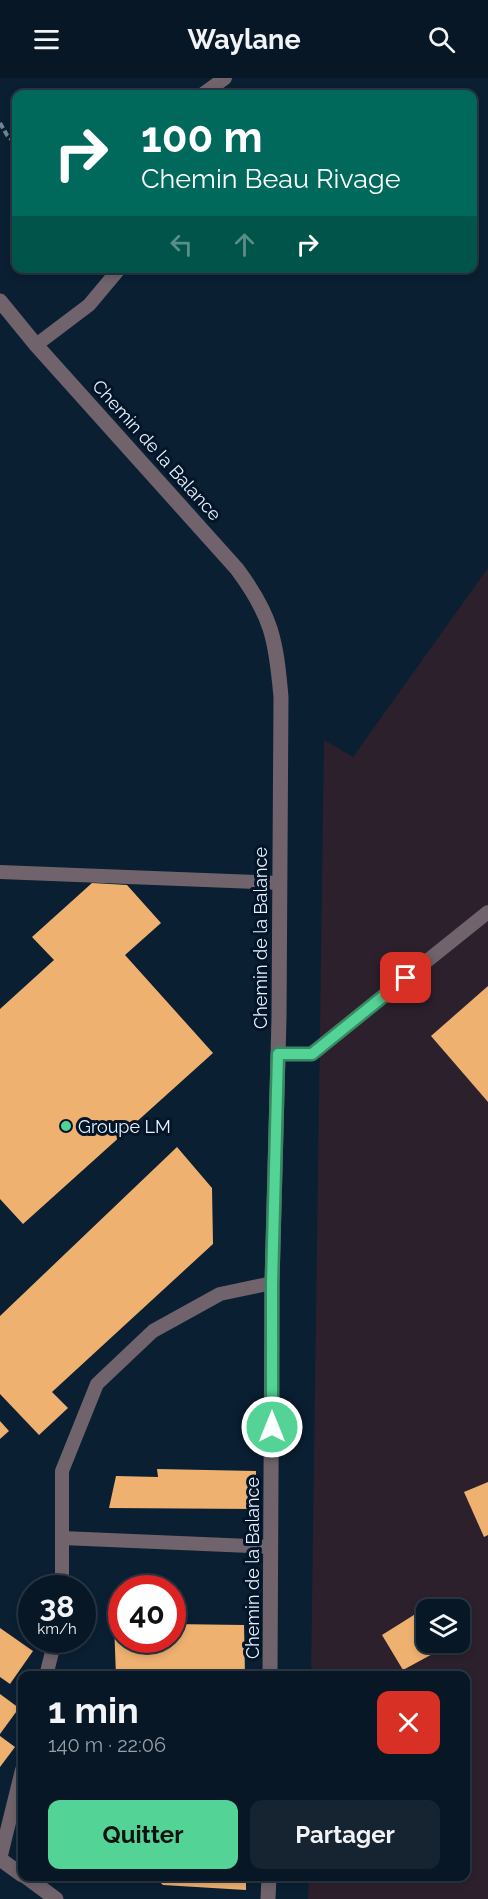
<!DOCTYPE html>
<html lang="fr">
<meta charset="utf-8">
<style>
:root{--surface:#081726;--page:#162432;--text:#f1f3f6;--muted:#989fa7;--line:#293643;--accent:#54d396}
body{margin:0;font-family:Raleway,sans-serif;background:var(--page);color:var(--text);height:100vh;display:flex;flex-direction:column;font-size:22px;white-space:nowrap}
*{box-sizing:border-box;margin:0}
p{font-size:20px;color:var(--muted)}
.icon{flex:none;width:33px;height:33px;fill:none;stroke:currentColor;stroke-width:2;stroke-linecap:round;stroke-linejoin:round}
.map{position:relative;flex:1;overflow:hidden}
.panel{position:absolute;left:18px;top:1593px;width:452px;height:210px;display:flex;flex-direction:column;background:var(--surface);border-radius:12px;box-shadow:0 3px 9px #0003,0 0 0 2px var(--line)}
.panel>*{flex:none}
.hud{position:absolute;left:12px;top:12px;width:465px;height:183px;border-radius:12px;box-shadow:0 3px 9px #0003,0 0 0 2px var(--line);background:#00695c;color:#fff;overflow:hidden}
.controls{position:absolute;left:416px;top:1521px;display:grid;gap:12px}
.controls a{display:grid;place-items:center;width:54px;height:54px;border-radius:12px;background:var(--surface);box-shadow:0 3px 9px #0003,0 0 0 2px var(--line);font-size:30px}
.speed{position:absolute;left:18px;top:1497px;display:flex;gap:12px;font-size:30px;font-weight:700;text-align:center}
.speed>*{display:grid;place-content:center;width:78px;height:78px;border-radius:50%;background:var(--surface);box-shadow:0 3px 9px #0003,0 0 0 2px var(--line);line-height:1}
.speed small{font-size:15px;font-weight:400}
.speed .limit{border:9px solid #d22;background:#fff;color:#111}
.pin{position:absolute;display:grid;place-items:center;width:51px;height:51px;color:#fff;margin:-26px;border-radius:12px;box-shadow:0 3px 9px #0006}
.me{position:absolute;width:66px;margin:-33px;rotate:0deg;stroke-linejoin:round;filter:drop-shadow(0 0 4px #0008)}
.turn{display:flex;align-items:center;gap:21px;height:126px;padding:0 30px;font-size:27px}
.turn .icon{width:78px;height:78px;stroke-width:2.5}
.turn b{display:block;font-size:42px;line-height:51px}
.lanes{display:flex;align-items:center;height:57px;padding:0 30px;background:#0003;justify-content:center;gap:30px;direction:ltr}
.lanes .off{opacity:.35}
.round{display:grid;place-items:center;flex:none;width:63px;height:63px;border-radius:12px;background:var(--page)}
.overview{display:flex;align-items:center;justify-content:space-between;height:102px;padding:0 30px}
h1{font-size:36px;font-weight:700;line-height:45px}
.action{display:flex;gap:12px;margin-top:auto;padding:12px 30px}
.action a{flex:1;height:69px;border-radius:12px;background:var(--accent);color:#111;font-size:24px;font-weight:700;line-height:69px;text-align:center}
.action a+a{background:var(--page);color:var(--text)}
header{display:flex;justify-content:space-between;align-items:center;height:78px;padding:0 30px;background:var(--surface);font-size:27px;font-weight:700}
.map>svg:first-child{display:block}
</style>
<header><svg class="icon" aria-label="menu" viewBox="0 0 24 24"><path d="M4 6h16M4 12h16M4 18h16"/></svg>Waylane<svg class="icon" aria-label="search" viewBox="0 0 24 24"><circle cx="10" cy="10" r="6"/><path d="M15 15l6 6"/></svg></header>
<div class="map">
<svg width="488" height="1821" viewBox="0 0 488 1821">
<rect width="100%" height="100%" fill="#0a1f32"/>
<path fill="#2c202d" fill-rule="evenodd" d="M488,490V1821H308L309,1799L465,1798V1598L311,1597L324,662L353,679ZM426,1532H459V1564H426Z"/>
<g fill="#efb170">
<path d="M92,805L127,807L161,845L125,877L213,975L23,1146L0,1121V931L54,882L32,859Z"/>
<path d="M488,908V1024L431,958Z"/>
<path d="M177,1069L212,1110L213,1166L52,1314L68,1330L39,1357L0,1316V1238Z"/>
<path d="M0,1343L9,1353L0,1361Z"/>
<path d="M157,1391L256,1393L255,1431L109,1430L116,1398L158,1399Z"/>
<path d="M488,1404V1457L484,1459L464,1414Z"/>
<path d="M417,1535L426,1552V1564H433L438,1573L403,1592L382,1557Z"/>
<path d="M114,1545H122V1562H172V1546L244,1547L245,1598H116Z"/>
<path d="M0,1550L33,1573L10,1606L0,1599Z"/>
<path d="M0,1616L19,1630L0,1656Z"/>
<path d="M0,1658L15,1669L0,1689Z"/>
<path d="M153,1798H246V1812L163,1807Z"/>
</g>
<g fill="none" stroke-linecap="round" stroke-linejoin="round">
<path stroke="#748493" stroke-width="4" stroke-dasharray="6 3" stroke-linecap="butt" d="M0,45L7,57L16,66"/>
<g stroke="#70636b" stroke-width="14">
<path d="M203,16L225,0"/>
<path d="M36,267L89,227L120,190"/>
<path d="M0,794L280,805"/>
<path d="M278,976H311L488,834"/>
<path d="M62,1460L271,1469"/>
<path d="M62,1510V1393L97,1306L153,1253L220,1216L272,1205"/>
<path d="M46,1598L55,1562"/>
<path d="M0,1781L22,1692"/>
</g>
<g stroke="#70636b" stroke-width="15">
<path d="M0,1781L22,1797"/>
<path d="M25,1798L56,1821"/>
</g>
<g stroke="#70636b" stroke-width="15">
<path d="M0,223L36,267L237,491C272,538 276,562 281,619L279,940L272,1205L270,1598"/>
<path d="M268,1821L269,1798"/>
</g>
</g>
<g fill="none" stroke-linecap="round" stroke-linejoin="round">
<g stroke="#378962" stroke-width="15">
<path id="route" d="M272,1349V1205L278,976H312L406,900"/>
</g>
<use href="#route" stroke="#54d396" stroke-width="10"/>
</g>
<circle fill="#54d396" stroke="#031528" stroke-width="2" cx="66" cy="1048" r="6"/>
<g text-anchor="middle" dominant-baseline="central" stroke-width="6" stroke-linejoin="round" paint-order="stroke">
<g font-size="18" fill="#e9f3fe" stroke="#031528">
<text transform="translate(157 372) rotate(48)">Chemin de la Balance</text>
<text transform="translate(260 860) rotate(-90)">Chemin de la Balance</text>
<text transform="translate(252 1490) rotate(-90)">Chemin de la Balance</text>
</g>
<g font-size="18" fill="#e9f3fe" stroke="#031528" text-anchor="start">
<text x="78" y="1048">Groupe LM</text>
</g>
</g>
</svg>
<div class="controls">
<a><svg class="icon" aria-label="layers" viewBox="0 0 24 24"><path d="M12 4l9 5-9 5-9-5zM3 14l9 5 9-5"/></svg></a>
</div>
<div class="speed"><div>38<small>km/h</small></div><div class="limit">40</div></div>
<div class="pin" style="left:406px;top:900px;background:#d93025"><svg class="icon" aria-label="arrive" viewBox="0 0 24 24"><path d="M6 21V4h12l-3 4 3 4H6"/></svg></div>
<svg class="me" style="left:272px;top:1349px" viewBox="-20 -20 40 40"><circle r="17" fill="#54d396" stroke="#fff" stroke-width="3"/><path d="M0-11L8 9 0 5-8 9z" fill="#fff"/></svg>
<div class="hud">
<div class="turn"><svg class="icon" aria-label="right" viewBox="0 0 24 24"><path d="M7 20v-9h11M14 6l5 5-5 5"/></svg><div><b>100 m</b>Chemin Beau Rivage</div></div>
<div class="lanes"><svg class="icon off" aria-label="left" viewBox="0 0 24 24"><path d="M17 20v-9H6M10 6l-5 5 5 5"/></svg><svg class="icon off" aria-label="ahead" viewBox="0 0 24 24"><path d="M12 20V5M6 11l6-6 6 6"/></svg><svg class="icon" aria-label="right" viewBox="0 0 24 24"><path d="M7 20v-9h11M14 6l5 5-5 5"/></svg></div>
</div>
<section class="panel">
<div class="overview"><div><h1>1 min</h1><p>140 m · 22:06</p></div><a class="round" style="background:#d93025;color:#fff"><svg class="icon" aria-label="close" viewBox="0 0 24 24"><path d="M6 6l12 12M18 6L6 18"/></svg></a></div>
<div class="action"><a>Quitter</a><a>Partager</a></div>
</section>
</div>
